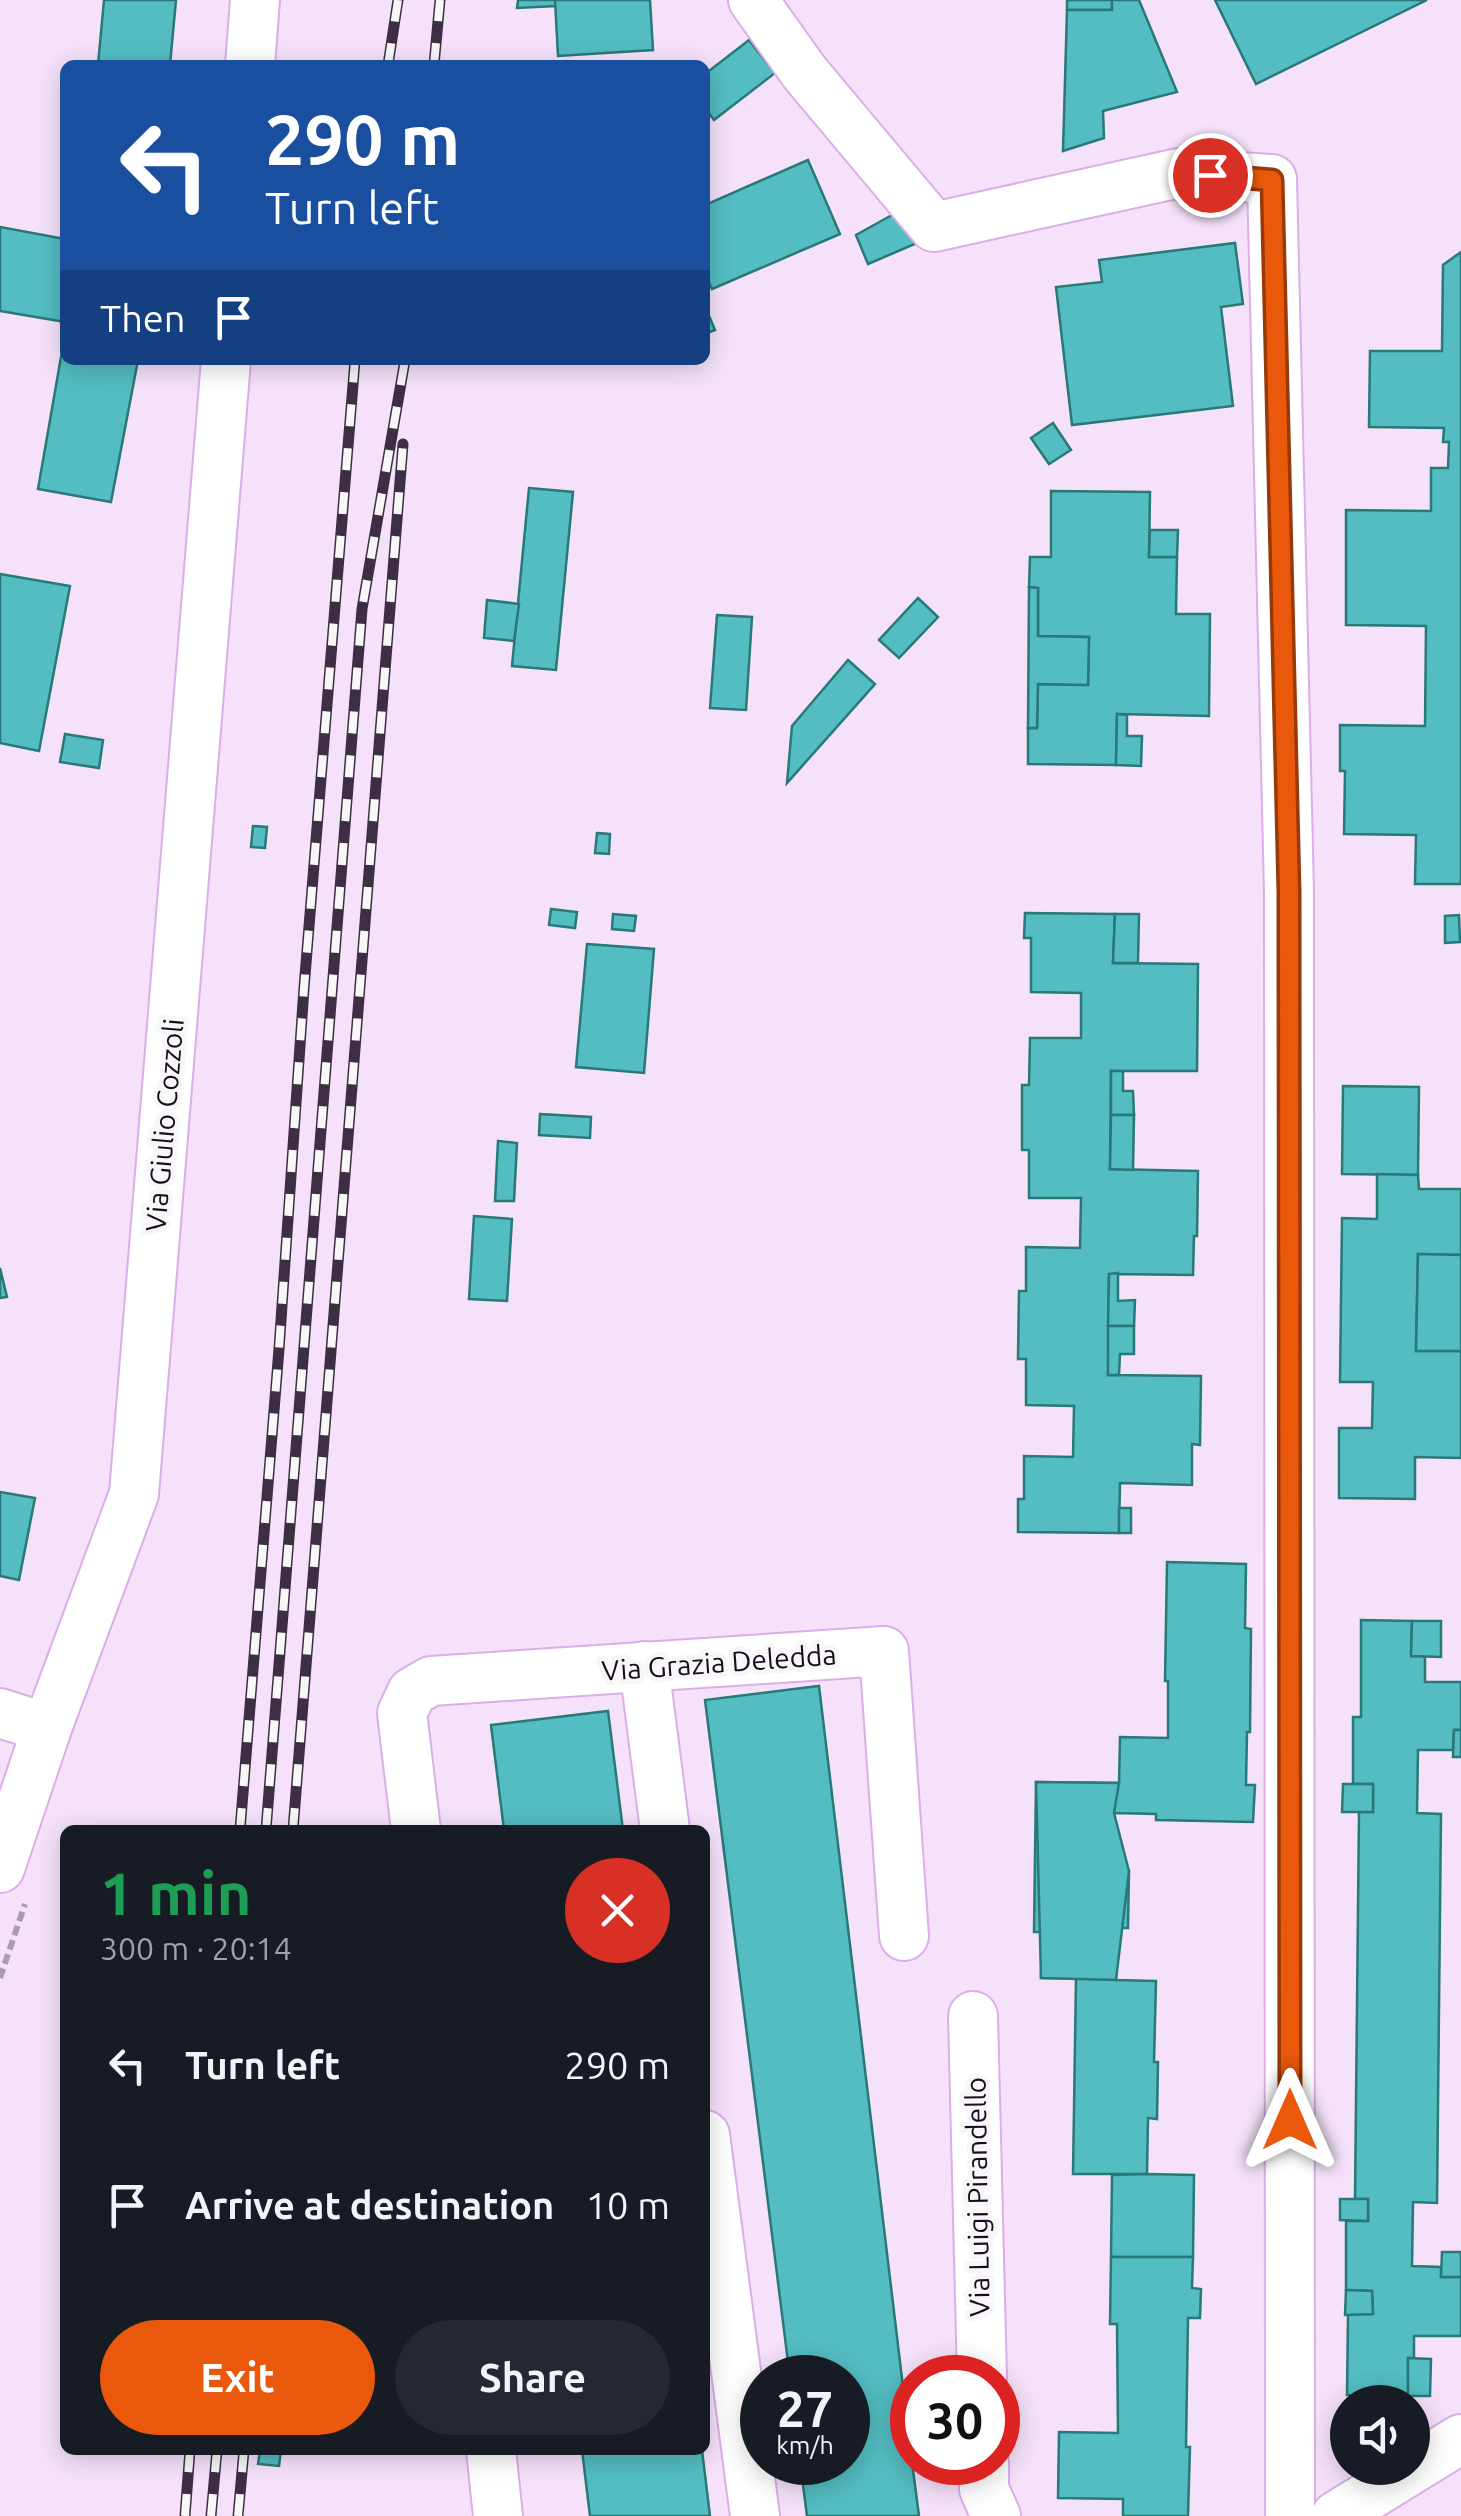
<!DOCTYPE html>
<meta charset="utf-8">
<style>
:root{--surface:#171b24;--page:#242831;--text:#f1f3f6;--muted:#9ea1a6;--accent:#ea580c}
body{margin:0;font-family:Ubuntu,sans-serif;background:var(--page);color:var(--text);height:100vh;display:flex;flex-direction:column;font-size:38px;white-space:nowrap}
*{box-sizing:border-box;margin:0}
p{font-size:32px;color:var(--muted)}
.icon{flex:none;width:55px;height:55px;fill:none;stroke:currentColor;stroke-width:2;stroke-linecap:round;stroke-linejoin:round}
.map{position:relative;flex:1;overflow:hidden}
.side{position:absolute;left:60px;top:1825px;width:650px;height:630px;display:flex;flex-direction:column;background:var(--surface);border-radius:15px;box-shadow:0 5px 25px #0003}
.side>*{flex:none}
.top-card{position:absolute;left:60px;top:60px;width:650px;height:305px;border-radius:15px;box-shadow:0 5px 25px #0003;background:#1a4fa0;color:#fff;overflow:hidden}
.buttons{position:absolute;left:1330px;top:2385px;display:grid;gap:20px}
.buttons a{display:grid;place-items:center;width:100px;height:100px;border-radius:50%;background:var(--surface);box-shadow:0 5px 25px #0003;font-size:50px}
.speed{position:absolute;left:740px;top:2355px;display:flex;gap:20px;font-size:50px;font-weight:700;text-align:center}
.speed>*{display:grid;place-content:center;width:130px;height:130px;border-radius:50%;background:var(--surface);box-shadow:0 5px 25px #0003;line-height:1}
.speed small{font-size:25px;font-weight:400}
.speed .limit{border:15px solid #d22;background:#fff;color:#111}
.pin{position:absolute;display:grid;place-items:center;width:85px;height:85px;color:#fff;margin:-42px;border:5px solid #fff;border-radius:50%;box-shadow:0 2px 10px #0007}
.me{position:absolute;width:110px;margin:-55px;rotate:0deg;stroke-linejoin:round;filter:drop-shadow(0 0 8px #0008)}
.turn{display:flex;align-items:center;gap:35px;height:210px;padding:0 40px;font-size:45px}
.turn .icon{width:130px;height:130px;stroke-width:2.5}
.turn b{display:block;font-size:70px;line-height:85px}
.then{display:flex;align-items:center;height:95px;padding:0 40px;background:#0003;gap:20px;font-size:38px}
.round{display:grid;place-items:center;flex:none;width:105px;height:105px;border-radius:52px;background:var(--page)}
.head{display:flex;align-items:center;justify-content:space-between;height:170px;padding:0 40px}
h1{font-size:60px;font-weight:600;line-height:75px;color:#1e9e55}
.primary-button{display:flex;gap:20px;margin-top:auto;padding:20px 40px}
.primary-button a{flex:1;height:115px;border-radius:60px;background:var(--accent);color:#fff;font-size:40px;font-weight:600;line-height:115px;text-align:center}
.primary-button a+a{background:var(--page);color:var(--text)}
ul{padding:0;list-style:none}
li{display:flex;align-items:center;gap:30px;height:140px;padding:0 40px}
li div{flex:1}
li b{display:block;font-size:38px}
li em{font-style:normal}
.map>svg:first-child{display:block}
</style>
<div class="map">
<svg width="1461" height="2516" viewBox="0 0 1461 2516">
<rect width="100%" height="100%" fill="#f5e2fa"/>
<g fill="#53bdc1" stroke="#29787a" stroke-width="2.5">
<path d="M104,0H176L170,65H98Z"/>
<path d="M518,0H555L556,6L517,8Z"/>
<path d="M555,0H650L653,50L558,56Z"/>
<rect x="1067" y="0" width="45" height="10"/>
<path d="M1112,0H1139L1177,92L1103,111L1104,138L1063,151L1067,10H1112Z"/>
<path d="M1215,0H1427L1256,84Z"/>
<path d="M749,40L775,73L714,120L705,108V74Z"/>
<path d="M808,160L840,234L712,289L705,274V205Z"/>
<path d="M892,215L917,243L868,264L856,235Z"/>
<path d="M0,227L65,239V322L0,311Z"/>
<path d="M1235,243L1243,304L1221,307L1233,406L1072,425L1056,287L1102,282L1099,260Z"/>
<path d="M1461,252V884H1415L1416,835L1344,834L1345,771H1340V725L1425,726L1426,626L1346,625V510L1431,511V468H1448L1449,442H1443L1444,428L1369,427L1370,351H1442L1443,265Z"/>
<path d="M705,306L715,330L705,334Z"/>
<path d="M65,334V360H138L111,502L38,489Z"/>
<path d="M1053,423L1071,450L1049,464L1031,438Z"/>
<path d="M529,488L573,492L556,670L512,666Z"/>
<path d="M1051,491L1150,492L1149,557H1177L1176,614H1210L1209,716L1117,714L1116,765L1028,764V728H1037L1038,684L1088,685L1089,637L1038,636V588L1029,587L1030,557H1051Z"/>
<path d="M1150,530H1178L1177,557H1149Z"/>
<path d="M0,574L70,586L39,751L0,743Z"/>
<path d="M1029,587L1038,588V636L1089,637L1088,685L1038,684L1037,728H1028Z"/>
<path d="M918,598L938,617L899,658L879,640Z"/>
<path d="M487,600L519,604L514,641L484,638Z"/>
<path d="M717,615L752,617L746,710L710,708Z"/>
<path d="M848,660L875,684L787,783L792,726Z"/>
<path d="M1117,714L1127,715V736H1142L1141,766L1116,765Z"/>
<path d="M65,734L103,740L99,768L60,762Z"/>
<path d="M253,826L267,827L265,848L251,847Z"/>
<path d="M597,833L610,834L609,854L595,853Z"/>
<path d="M551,909L577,912L575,928L549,925Z"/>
<path d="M1025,913L1115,914L1113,963L1198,964L1197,1071H1111L1110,1169L1198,1171L1197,1236H1194L1193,1275L1109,1274L1108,1375L1201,1376L1200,1445L1192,1444V1485L1120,1483L1119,1533L1018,1532V1499H1024V1456L1073,1457L1074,1406L1026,1405V1359H1018L1019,1291H1026V1247L1080,1248L1081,1198H1029V1150H1022V1085H1029L1030,1038H1081V993L1031,992V938H1024Z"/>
<path d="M613,914L636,916L634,931L612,929Z"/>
<path d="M1115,914H1139L1138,963H1113Z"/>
<path d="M1459,915L1460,942L1445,943V916Z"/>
<path d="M587,944L654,949L644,1073L576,1067Z"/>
<path d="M1111,1071H1123V1091H1133L1134,1115H1111Z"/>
<path d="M1343,1086L1419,1087L1418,1175L1342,1174Z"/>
<path d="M540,1114L591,1117L590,1138L539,1135Z"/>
<path d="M1111,1115H1134L1133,1170L1110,1169Z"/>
<path d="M498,1141L517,1143L514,1201H495Z"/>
<path d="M1377,1174L1418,1175L1419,1189H1461V1255L1418,1254L1416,1351H1461V1458L1415,1457V1499L1339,1498V1428H1372L1373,1382H1340L1342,1218L1377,1219Z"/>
<path d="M474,1216L512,1219L507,1301L469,1299Z"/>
<path d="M1418,1254L1461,1255V1351H1416Z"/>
<path d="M0,1268L7,1297L0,1298Z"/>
<path d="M1118,1273V1301L1135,1300L1134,1326H1108L1109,1274Z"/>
<path d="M1108,1326H1134V1354H1120L1119,1375H1108Z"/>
<path d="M0,1492L35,1498L19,1580L0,1576Z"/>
<rect x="1119" y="1508" width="12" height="25"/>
<path d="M1167,1562L1246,1564L1245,1628L1251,1629L1250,1732H1247L1246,1785H1255L1253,1822L1156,1820V1814L1114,1813L1113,1871H1129L1128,1928H1117L1116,1980L1156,1981L1154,2062H1158L1157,2119L1148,2118L1147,2174H1073L1076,1978H1041L1042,1932H1034L1036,1782L1119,1783L1120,1737L1168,1738V1681H1165Z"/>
<path d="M1361,1620L1412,1621L1411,1656H1425V1682H1461V1730H1454L1453,1750H1418L1417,1813L1441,1814L1437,2203L1413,2202L1412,2266L1441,2267V2277H1461V2336H1414V2358H1408V2396L1347,2395L1348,2314H1373L1372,2291L1346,2290V2221H1368V2199H1355L1359,1812H1373V1784H1353V1717H1361Z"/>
<path d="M1412,1621H1441V1657L1411,1656Z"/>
<path d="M819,1686L912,2462L919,2516H807L800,2462H848V2378H790L705,1700Z"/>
<path d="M608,1711L623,1830H504L491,1725Z"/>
<path d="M1454,1730H1461V1757H1453Z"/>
<path d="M1036,1782L1119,1783L1114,1813L1129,1871L1116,1980L1041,1978Z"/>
<path d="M1343,1784H1373V1812H1342Z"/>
<path d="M1147,2174L1194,2175L1193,2257H1111L1112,2175Z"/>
<path d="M1340,2199H1368V2221L1340,2220Z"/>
<path d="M1442,2252H1461V2277H1441Z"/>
<path d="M1111,2257H1193L1192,2288L1201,2289L1200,2318H1188L1186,2447H1190L1188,2516H1123V2499L1058,2498L1059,2432L1118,2433L1117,2324H1110Z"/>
<path d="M1346,2290L1372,2291L1373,2314L1345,2315Z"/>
<path d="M1408,2358L1431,2359L1430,2396H1408Z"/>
<path d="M260,2450H281L279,2466L258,2464Z"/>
<path d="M582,2450H702L710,2516H590Z"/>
</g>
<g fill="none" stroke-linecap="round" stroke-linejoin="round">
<g stroke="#dbaee9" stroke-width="52">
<g id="minor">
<path d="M753,0L805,73L934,227L1179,173L1272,179L1289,892L1290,2516"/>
<path d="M250,65L255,0"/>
<path d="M644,1666L665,1830"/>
<path d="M0,1713L47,1728"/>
<path d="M416,1830L402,1713L412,1692L431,1681L884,1651L904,1936"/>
<path d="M0,1868L47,1728L134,1494L226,360"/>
<path d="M973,2016L982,2378"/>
<path d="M705,2135L755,2516"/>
<path d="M491,2450L498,2516"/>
<path d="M984,2462V2489L996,2516"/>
<path d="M1336,2516L1461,2439"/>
</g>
</g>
<path stroke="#ad9bb2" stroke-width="6" stroke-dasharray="10 5" stroke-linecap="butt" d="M0,1978L25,1904"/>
<use href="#minor" stroke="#fff" stroke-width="48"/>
<g stroke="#3e2e43" stroke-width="11">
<g id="rail">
<path d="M388,65L398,0"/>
<path d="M434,65L440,0"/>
<path d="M240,1830L279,1349L304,988L355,360"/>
<path d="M266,1830L362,609L405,360"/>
<path d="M293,1830L403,444"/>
<path d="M185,2516L190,2450"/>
<path d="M211,2516L217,2450"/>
<path d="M238,2516L244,2450"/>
</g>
</g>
<use href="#rail" stroke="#f7f7f7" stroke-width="8" stroke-dasharray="22" stroke-linecap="butt"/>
</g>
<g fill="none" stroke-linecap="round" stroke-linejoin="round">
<g stroke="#983908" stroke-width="25">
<path id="route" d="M1210,175L1272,180L1289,892L1290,2120"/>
</g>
<use href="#route" stroke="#ea580c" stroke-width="18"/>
</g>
<g text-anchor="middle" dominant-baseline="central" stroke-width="10" stroke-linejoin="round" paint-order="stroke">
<g font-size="28" fill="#1b0b20" stroke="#f7f7f7">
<text transform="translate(164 1125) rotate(-85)">Via Giulio Cozzoli</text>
<text transform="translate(719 1662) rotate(-4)">Via Grazia Deledda</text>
<text transform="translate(977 2197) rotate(-91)">Via Luigi Pirandello</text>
</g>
</g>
</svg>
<div class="buttons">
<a><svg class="icon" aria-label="sound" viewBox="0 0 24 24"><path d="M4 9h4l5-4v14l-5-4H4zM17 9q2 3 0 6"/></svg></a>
</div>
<div class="speed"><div>27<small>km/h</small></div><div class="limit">30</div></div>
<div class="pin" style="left:1210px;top:175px;background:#d93025"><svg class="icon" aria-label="arrive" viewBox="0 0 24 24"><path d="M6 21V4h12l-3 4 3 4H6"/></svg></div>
<svg class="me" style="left:1290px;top:2120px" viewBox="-20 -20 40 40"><path d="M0-17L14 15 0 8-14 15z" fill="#ea580c" stroke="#fff" stroke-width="4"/></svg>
<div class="top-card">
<div class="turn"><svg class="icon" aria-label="left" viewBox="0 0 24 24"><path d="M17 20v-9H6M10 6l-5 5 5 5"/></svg><div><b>290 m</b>Turn left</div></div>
<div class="then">Then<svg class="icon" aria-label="arrive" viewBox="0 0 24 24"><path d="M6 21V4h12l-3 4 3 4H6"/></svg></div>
</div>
<section class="side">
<div class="head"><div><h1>1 min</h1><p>300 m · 20:14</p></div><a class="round" style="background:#d93025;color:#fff"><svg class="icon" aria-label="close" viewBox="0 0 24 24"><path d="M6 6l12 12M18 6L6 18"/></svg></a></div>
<ul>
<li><svg class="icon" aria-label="left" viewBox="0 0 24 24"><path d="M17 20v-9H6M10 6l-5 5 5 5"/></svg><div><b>Turn left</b></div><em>290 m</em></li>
<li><svg class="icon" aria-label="arrive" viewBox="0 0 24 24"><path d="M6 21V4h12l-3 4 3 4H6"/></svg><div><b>Arrive at destination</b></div><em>10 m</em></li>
</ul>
<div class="primary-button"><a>Exit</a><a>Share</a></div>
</section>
</div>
